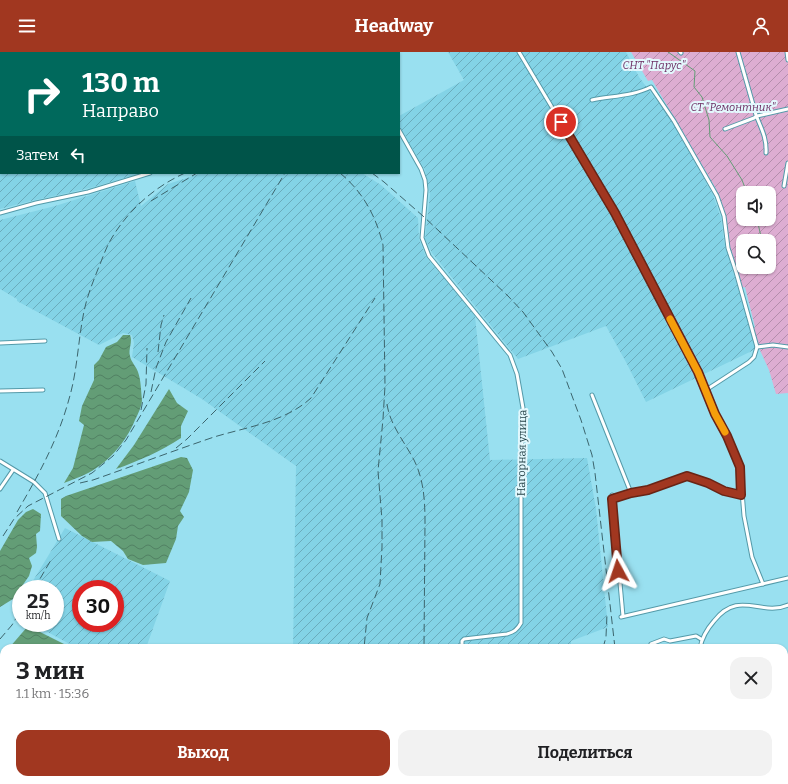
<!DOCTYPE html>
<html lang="ru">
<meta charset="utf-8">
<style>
:root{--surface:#fff;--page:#f2f2f2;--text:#202124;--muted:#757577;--accent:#a13720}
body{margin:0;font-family:Bitter,serif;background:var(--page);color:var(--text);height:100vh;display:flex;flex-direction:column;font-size:15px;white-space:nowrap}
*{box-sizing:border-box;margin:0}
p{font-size:13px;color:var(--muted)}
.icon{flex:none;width:22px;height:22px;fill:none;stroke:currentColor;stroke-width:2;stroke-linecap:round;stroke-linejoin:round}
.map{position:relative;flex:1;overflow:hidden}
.side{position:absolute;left:0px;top:592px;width:788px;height:140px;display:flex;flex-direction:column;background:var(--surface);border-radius:12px 12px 0 0;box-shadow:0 1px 3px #0004}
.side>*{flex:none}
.banner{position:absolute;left:0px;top:0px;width:400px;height:122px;box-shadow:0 1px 3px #0004;background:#00695c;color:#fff;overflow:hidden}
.buttons{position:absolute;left:736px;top:134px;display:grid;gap:8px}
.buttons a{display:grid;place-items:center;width:40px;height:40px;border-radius:8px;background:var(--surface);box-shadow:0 1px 3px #0004;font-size:20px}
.speed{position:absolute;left:12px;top:528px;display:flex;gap:8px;font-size:20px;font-weight:700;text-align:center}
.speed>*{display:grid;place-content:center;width:52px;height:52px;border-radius:50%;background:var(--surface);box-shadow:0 1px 3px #0004;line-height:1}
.speed small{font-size:10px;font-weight:400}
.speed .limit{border:6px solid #d22;background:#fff;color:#111}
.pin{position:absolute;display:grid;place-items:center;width:34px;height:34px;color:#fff;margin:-17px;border:2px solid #fff;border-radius:50%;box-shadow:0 1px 4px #0007}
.me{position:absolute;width:44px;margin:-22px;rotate:355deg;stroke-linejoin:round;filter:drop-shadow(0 0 3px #0008)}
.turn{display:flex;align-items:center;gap:14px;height:84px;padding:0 16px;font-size:18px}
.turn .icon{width:52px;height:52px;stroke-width:2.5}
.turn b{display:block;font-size:28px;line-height:34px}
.then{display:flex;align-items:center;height:38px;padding:0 16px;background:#0003;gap:8px;font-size:15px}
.round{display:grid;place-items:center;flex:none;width:42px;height:42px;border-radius:12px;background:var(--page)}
.summary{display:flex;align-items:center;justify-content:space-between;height:68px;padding:0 16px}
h1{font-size:24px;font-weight:700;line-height:30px}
.cta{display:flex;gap:8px;margin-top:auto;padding:8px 16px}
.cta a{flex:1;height:46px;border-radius:12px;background:var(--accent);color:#fff;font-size:16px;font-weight:700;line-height:46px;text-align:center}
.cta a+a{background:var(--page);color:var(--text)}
header{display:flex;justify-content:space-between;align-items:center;height:52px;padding:0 16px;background:var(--accent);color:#fff;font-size:18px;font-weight:700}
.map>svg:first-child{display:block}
</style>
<header><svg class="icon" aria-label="menu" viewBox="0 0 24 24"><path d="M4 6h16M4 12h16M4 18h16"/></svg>Headway<svg class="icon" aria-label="person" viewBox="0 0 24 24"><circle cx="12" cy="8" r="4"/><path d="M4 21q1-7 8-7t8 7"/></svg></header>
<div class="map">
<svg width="788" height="732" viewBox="0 0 788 732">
<defs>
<pattern id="industrial-furrows" width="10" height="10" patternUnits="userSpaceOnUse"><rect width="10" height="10" fill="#83d3e6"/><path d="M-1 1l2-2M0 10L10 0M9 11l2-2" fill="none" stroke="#6bacbc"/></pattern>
<pattern id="garden-furrows" width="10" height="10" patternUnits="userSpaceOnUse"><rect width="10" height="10" fill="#ddadd2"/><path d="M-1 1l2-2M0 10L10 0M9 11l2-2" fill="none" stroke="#b38eac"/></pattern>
<pattern id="water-waves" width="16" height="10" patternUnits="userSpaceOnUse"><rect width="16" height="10" fill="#639d76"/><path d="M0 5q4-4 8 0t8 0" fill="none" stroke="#518162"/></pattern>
</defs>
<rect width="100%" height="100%" fill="#99e0f0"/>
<g fill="url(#industrial-furrows)" fill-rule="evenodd">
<path d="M0,0L120,1H1V121H141L90,136L31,149L0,157Z"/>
<path d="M448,0H626L639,25L672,69L713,143L721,166L724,189L756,297L646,350L627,312L606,274L518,307L432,201L425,187L430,142L425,118L399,73V64L464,28Z"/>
<path d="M202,121H362L381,133L418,166L419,187L426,205L441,223L442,222L475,264L490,408L587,406L596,457L608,575L571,589V596H293L296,414L202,347L132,305L134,291L132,283L123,281L99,293L17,249V247L0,237V168L55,154L135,129L141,154L168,132Z"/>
<path d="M65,476L170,529L146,596H77L31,571H55V537H28ZM81,537H115V571H81Z"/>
<path d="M0,621L4,623V728H569V732H0Z"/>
</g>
<path fill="url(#garden-furrows)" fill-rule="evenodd" d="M631,0H788V341L776,342L769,318L758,294L753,276L755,275L745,235L742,236L730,199L722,155L716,137L652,28L648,29ZM743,141H769V167H743ZM743,189H769V215H743Z"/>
<g fill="url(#water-waves)">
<path d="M123,283H130C133,290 128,297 130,304C131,310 136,314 138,320C141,328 141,339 142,348C142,354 138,362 135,368C126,390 107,413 84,423C78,426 71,428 64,431L73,416L84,373L79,369L82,354L94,328V313L99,308L106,295L117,290Z"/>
<path d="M169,337L177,351L188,359L181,374V386C161,399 139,409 116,417L134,393Z"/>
<path d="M181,405L187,406L193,418L189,440L180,459L184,465L178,474L176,487L166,511L143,513L128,507L123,499L111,489L92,490L82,484L61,464V447L66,444Z"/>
<path d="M33,457L41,462L40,479L36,482L37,495L36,501L29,506L32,514L29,524L13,547L0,555V499L18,468L26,460Z"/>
<path d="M28,574L72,596H9Z"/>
</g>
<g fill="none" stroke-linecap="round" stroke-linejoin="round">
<g stroke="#639d76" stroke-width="1">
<path d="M668,0L695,19L694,35L702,45L709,68L710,85L727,104L742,128L747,141"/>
<path d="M757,167L762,189"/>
</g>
<g stroke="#549aa9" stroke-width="5">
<g id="minor">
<path d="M356,0V1"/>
<path d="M519,0L615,161L698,320L715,362L727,384L740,415L744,464L752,505L763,532"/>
<path d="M680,0L681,1"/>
<path d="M738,0C744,21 750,42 756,63C761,76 767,86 766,101"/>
<path d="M787,0L788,8"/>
<path d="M386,1L387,0"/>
<path d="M592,48C612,44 633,44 651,35L674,69L717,144L724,164L728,196L736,220L757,295L773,293L788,295"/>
<path d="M725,77L754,66L757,64L788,57"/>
<path d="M399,78L421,117L425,128L426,138L422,186L429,204L510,303L517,322L523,356L521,412V571C517,578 514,580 507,582L464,587L462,589V596"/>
<path d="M784,134L788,111"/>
<path d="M0,161L36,151L88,140L150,121"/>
<path d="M0,291L45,289"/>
<path d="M706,338L749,310L754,305L757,295"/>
<path d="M0,339L43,338"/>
<path d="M592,343L631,441"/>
<path d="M0,409L34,430L45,441L59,487"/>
<path d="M0,437L13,418"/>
<path d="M612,443L623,564"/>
<path d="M612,447L631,441L649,438L687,424L708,431L724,439L741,443"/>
<path d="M621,565L788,526"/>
<path d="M651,592L664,587L670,589L696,584L701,587"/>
<path d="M700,596C702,585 707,577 714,569C739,537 761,565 788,553"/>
<path d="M706,728L709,732"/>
</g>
</g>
<use href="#minor" stroke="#fff" stroke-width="3"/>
<g stroke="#3c656d" stroke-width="1" stroke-dasharray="8 4" stroke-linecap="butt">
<path d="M340,121C363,140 376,164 383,193L385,334L383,367L378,419L382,468V495L380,532L367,566L364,596"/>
<path d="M372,121L384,130L423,164L508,244L523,260L552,300L562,317L581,368L592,403L595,421L615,596"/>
<path d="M151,149L197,121"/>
<path d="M158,300L161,273L164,263"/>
<path d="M151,340L156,316L166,290L191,246"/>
<path d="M387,352C390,373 404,389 414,408C424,428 425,449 425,471L424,596"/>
<path d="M141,358L146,332L147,296"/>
<path d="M176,396L187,387L265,309"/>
<path d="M80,431L93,428C133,414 173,399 214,385C247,375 285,370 311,346L375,246"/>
<path d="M17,460C38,424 58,388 69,347C78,317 78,285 85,255C88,242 93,230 98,217C102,208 105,198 110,189C127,159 154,135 185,121"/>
<path d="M3,484L14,467L28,454L92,421L113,404L126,388L285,121"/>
<path d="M34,537L51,508"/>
<path d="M0,587L12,573L21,558"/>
<path d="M603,596L606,585L607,562"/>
<path d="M0,671L4,672"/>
<path d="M378,728L380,732"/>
<path d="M419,732L420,728"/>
<path d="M567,732V728"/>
<path d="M597,732L598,728"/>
<path d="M610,732V728"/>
<path d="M620,732V728"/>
</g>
</g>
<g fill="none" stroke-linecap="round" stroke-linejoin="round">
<g stroke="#692415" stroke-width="10">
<path id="route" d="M561,70L615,161L698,320L715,362L727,384L740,415L741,443L724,439L708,431L687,424L648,438L631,441L612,447L618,519"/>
</g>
<use href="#route" stroke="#a13720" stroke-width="7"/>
<path stroke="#f59e0b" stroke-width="7" d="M670,267L698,320L715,362L725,380"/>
</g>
<g text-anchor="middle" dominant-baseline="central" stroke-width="4" stroke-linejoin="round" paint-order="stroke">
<g font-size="11" font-style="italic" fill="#6d2e63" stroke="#e3f8fd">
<text x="654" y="13">СНТ "Парус"</text>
<text x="733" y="55">СТ "Ремонтник"</text>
</g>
<g font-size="11" fill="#1e3c42" stroke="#e3f8fd">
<text transform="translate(522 401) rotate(-89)">Нагорная улица</text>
</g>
</g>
</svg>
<div class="buttons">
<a><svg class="icon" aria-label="sound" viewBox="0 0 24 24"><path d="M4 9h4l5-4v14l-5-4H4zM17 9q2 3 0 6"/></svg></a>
<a><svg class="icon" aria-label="search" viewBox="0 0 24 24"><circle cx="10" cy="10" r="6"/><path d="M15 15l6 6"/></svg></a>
</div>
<div class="speed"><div>25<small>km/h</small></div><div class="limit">30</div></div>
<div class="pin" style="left:561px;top:70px;background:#d93025"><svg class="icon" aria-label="arrive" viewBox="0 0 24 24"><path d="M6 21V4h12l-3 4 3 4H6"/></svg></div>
<svg class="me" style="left:618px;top:519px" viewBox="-20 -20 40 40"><path d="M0-17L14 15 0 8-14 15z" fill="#a13720" stroke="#fff" stroke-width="4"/></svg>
<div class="banner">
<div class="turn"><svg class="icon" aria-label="right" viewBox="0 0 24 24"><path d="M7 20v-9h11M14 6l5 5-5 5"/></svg><div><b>130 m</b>Направо</div></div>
<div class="then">Затем<svg class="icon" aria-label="left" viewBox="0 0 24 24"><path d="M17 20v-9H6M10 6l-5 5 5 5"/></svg></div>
</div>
<section class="side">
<div class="summary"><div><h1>3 мин</h1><p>1.1 km · 15:36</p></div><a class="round"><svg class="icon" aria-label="close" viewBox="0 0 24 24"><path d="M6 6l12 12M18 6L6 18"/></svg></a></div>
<div class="cta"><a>Выход</a><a>Поделиться</a></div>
</section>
</div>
